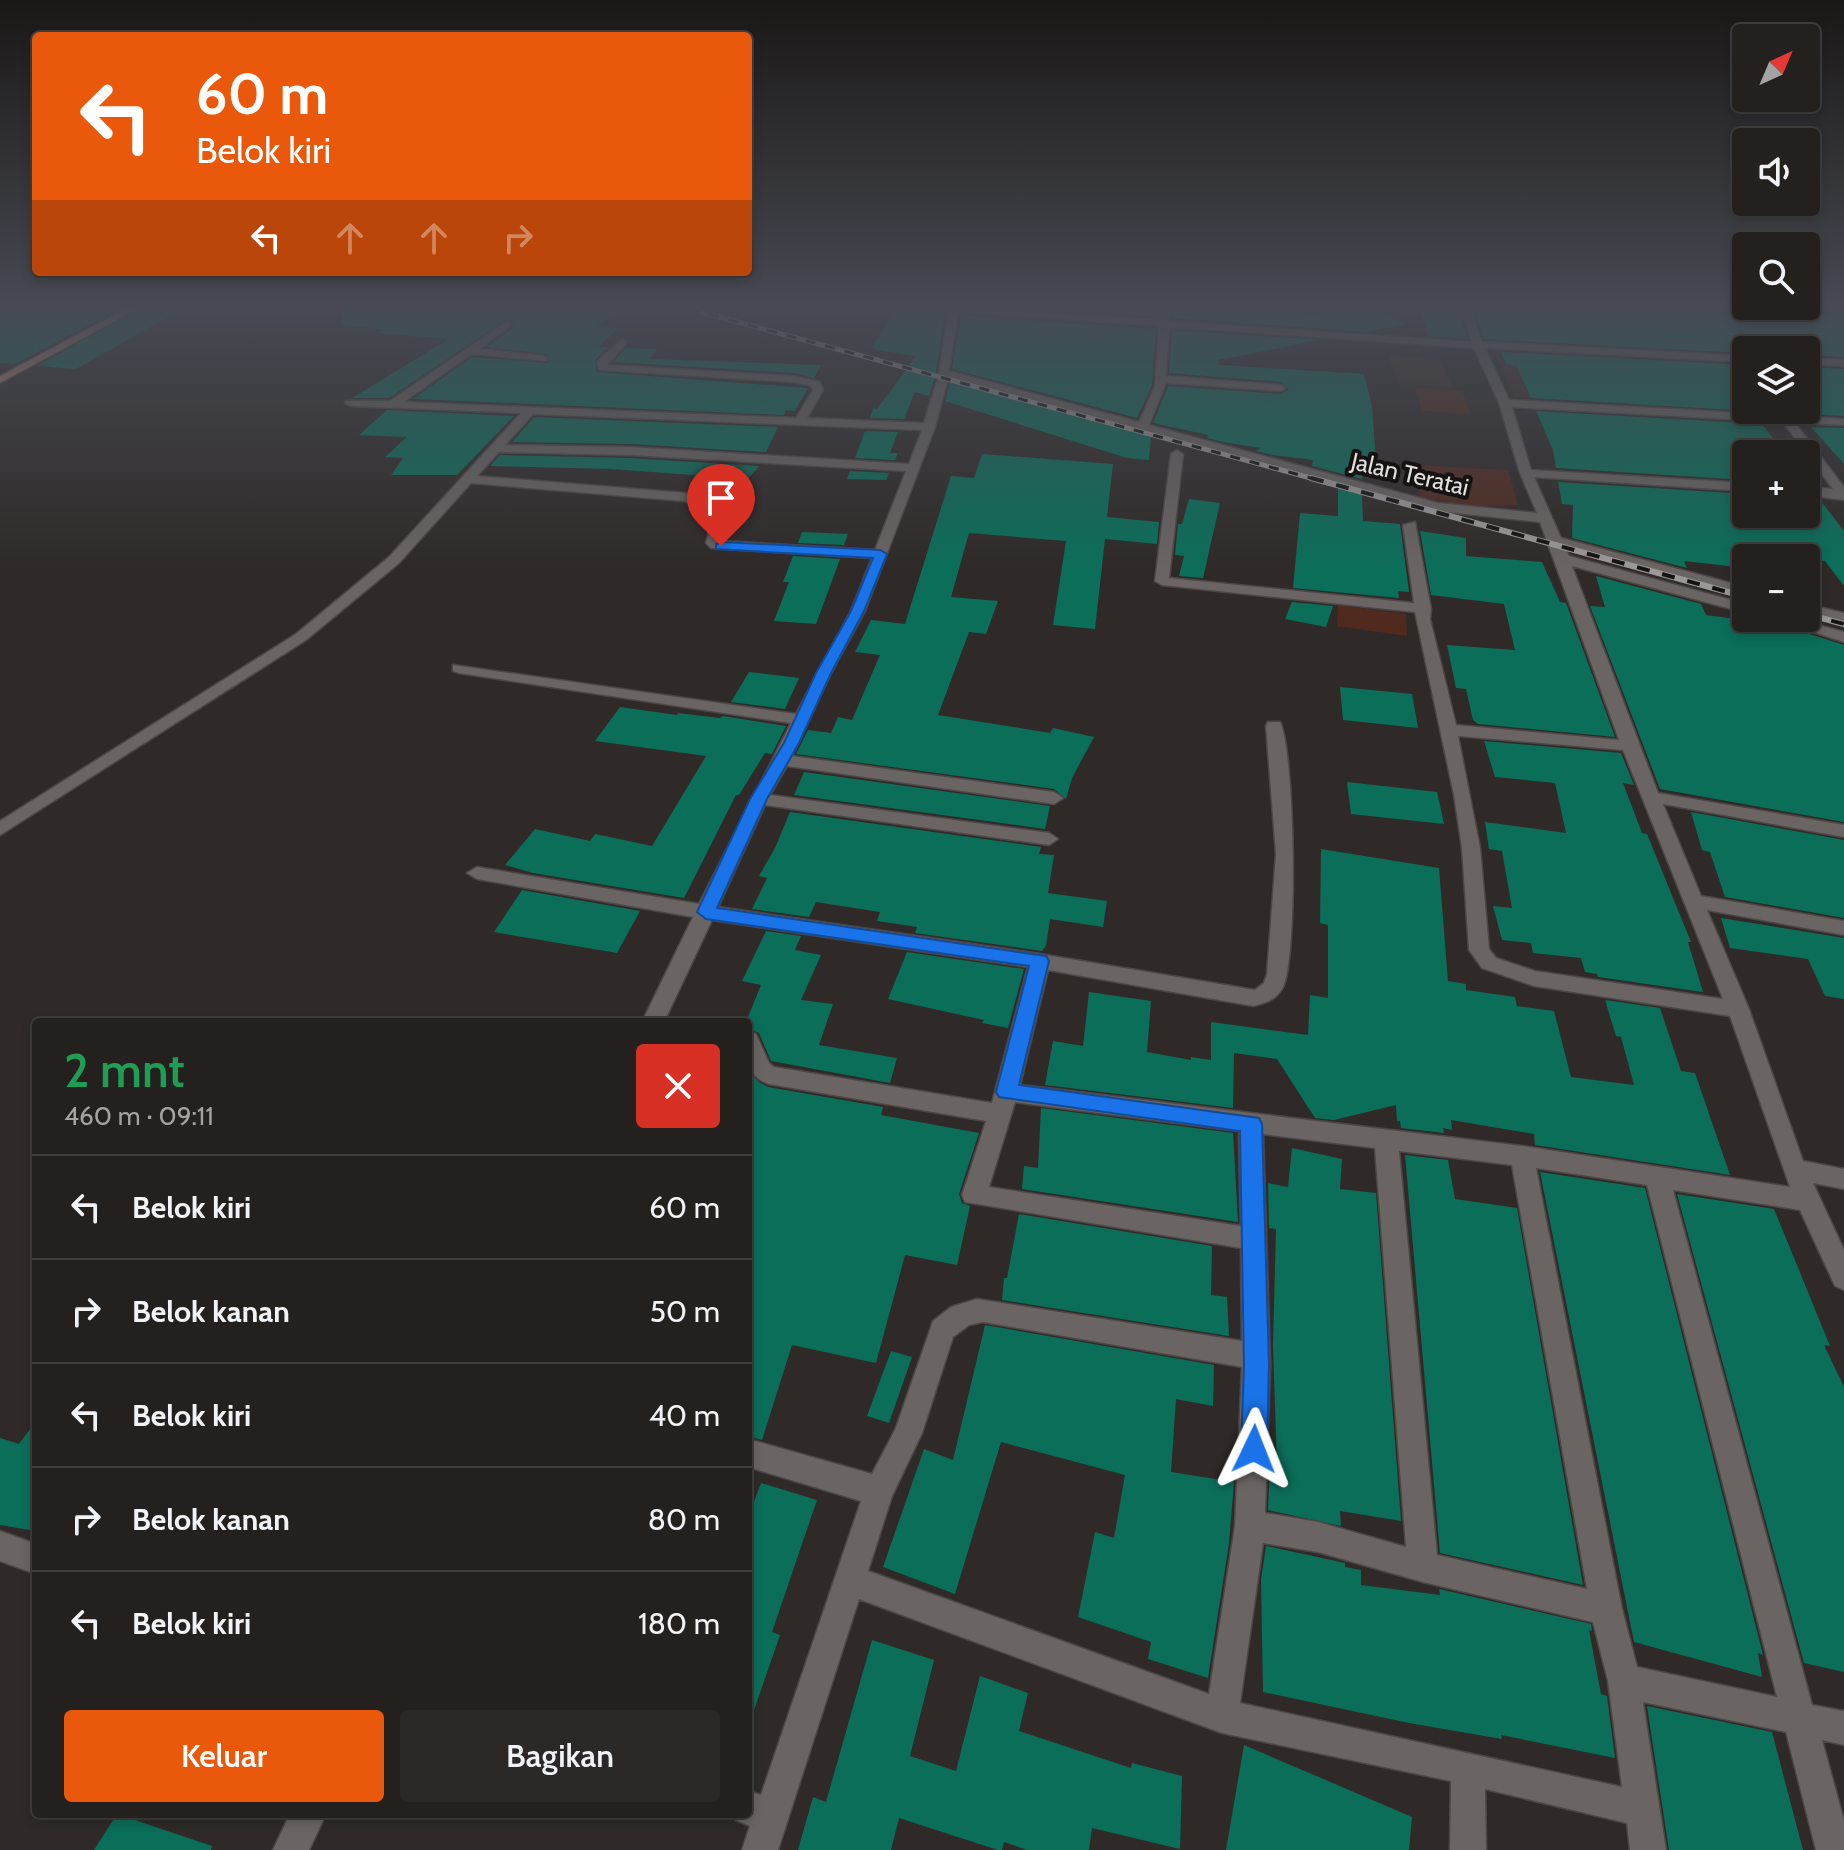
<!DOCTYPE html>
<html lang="id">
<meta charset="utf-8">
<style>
:root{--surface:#23201e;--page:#2b2827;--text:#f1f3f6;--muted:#a3a3a4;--line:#403e3c;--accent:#ea580c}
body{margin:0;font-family:Cabin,sans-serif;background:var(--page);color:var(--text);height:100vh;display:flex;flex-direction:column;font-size:30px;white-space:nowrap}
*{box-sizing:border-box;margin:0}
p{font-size:26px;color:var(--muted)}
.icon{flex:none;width:44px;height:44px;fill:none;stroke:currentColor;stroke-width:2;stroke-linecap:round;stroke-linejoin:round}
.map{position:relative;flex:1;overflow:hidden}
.side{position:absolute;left:32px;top:1018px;width:720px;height:800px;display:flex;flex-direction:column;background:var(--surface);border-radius:8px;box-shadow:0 4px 12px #0003,0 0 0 2px var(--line)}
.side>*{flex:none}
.guide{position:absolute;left:32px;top:32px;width:720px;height:244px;border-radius:8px;box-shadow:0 4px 12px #0003,0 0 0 2px var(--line);background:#ea580c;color:#fff;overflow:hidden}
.needle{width:52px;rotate:44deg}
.buttons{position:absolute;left:1732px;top:24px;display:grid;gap:16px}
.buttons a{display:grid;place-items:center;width:88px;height:88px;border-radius:8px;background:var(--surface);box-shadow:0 4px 12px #0003,0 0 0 2px var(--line);font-size:40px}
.pin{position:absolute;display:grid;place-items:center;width:68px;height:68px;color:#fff;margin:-82px -34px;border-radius:50% 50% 50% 0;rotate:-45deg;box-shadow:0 0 8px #0007}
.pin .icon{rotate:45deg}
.me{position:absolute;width:88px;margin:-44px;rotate:2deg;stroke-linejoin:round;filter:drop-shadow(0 0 6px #0008)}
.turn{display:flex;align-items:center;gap:28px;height:168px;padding:0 32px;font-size:36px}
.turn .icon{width:104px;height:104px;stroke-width:2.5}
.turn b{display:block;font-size:56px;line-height:68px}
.lanes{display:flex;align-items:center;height:76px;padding:0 32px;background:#0003;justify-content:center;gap:40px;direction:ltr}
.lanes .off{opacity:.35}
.round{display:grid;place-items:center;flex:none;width:84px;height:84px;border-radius:8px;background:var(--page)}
.overview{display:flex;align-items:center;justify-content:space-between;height:136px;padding:0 32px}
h1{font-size:48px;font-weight:600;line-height:60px;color:#1e9e55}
.cta{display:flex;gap:16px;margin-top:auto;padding:16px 32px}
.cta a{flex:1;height:92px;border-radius:8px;background:var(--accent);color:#fff;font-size:32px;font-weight:600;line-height:92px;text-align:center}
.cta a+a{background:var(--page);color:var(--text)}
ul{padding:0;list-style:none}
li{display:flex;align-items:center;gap:24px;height:104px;padding:0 32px;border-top:2px solid var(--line)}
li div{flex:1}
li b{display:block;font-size:30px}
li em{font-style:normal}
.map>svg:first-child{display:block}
</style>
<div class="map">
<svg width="1844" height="1850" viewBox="0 0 1844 1850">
<rect width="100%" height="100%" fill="#2f2a28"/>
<g fill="#3c302c">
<path d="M1492,348L1613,355L1645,404L1514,396Z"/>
<path d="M1389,356L1440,360L1452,387L1398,384Z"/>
</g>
<g fill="#502a1f">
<path d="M1415,388L1462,391L1471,414L1422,411Z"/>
<path d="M1415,465L1508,470L1518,505L1475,507L1420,497Z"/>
<path d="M1338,605L1406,614L1407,636L1337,626Z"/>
</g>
<g fill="#0b6e59">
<path d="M0,309L12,310L119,309L15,364L0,363Z"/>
<path d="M140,309H182L76,369L37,366Z"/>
<path d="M343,309H622L596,326L618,328L598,347H609L595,360L597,372L808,388L795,411L786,410L784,415L413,399L472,357L549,363L548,354L487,347L514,327L510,317L389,398H352L449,339L379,333L384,329L342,325Z"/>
<path d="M895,309H946L935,377L929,396L915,392L904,419L870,418L873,408L877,409L916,356L871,349Z"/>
<path d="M1039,309H1142L1158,310L1157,317Z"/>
<path d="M1180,309H1308L1307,316L1344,309H1372L1406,324L1366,332L1172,318V311Z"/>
<path d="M1420,309H1458L1468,339L1428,336Z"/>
<path d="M1474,309L1844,311V357L1806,355V350H1746V353L1484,339Z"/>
<path d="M961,315L1156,329L1152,385L1137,418L952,369Z"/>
<path d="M1172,330L1320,340L1218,360L1219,365L1364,374L1372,406L1377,475L1362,474V479L1312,466L1313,460L1273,455L1256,451L1261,448L1228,443L1207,438L1208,435L1153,423L1168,386L1281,394L1289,389L1281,382L1169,373Z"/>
<path d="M626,348L657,349L650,359L821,365L814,378L793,373L613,362Z"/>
<path d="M1501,352L1746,365V388L1742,392L1746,397V410L1752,411L1531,398L1516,365L1506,364Z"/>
<path d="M1806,367L1844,369V416L1806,414Z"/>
<path d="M950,382L1151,436L1149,460L1127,458L945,401Z"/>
<path d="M387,410L514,416L457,475H391L403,458L385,457L407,437L359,435Z"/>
<path d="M1536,411L1762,424L1785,454H1746V480L1556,468L1553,450Z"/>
<path d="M534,417L778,427L766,452L630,444L512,442Z"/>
<path d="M1811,427L1844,428V464Z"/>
<path d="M865,431L898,432L890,453H898L895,460L855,458Z"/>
<path d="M982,454L1113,464L1107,517L1159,522L1157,544L1105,539L1095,629L1053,625L1066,541L969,533L951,597L998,601L986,634L969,632L938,715L1050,733L1053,728L1094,737L1072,778L1066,799L1054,789L796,754L808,730L831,733L838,717L852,720L880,655L855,652L871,620L905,624L951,476L974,478Z"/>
<path d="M500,455L630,458L759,466L748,479L611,469L490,466Z"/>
<path d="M850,471L889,473L886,480L847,479Z"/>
<path d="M1558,482L1746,494V514H1806V498L1820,500L1844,531V586L1825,561L1808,559L1802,550L1746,544V568L1684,561L1687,568L1572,538L1573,505L1562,504Z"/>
<path d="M1338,487L1362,494L1363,521L1400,524L1409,592L1398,591L1399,598L1293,588L1300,513L1338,516Z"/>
<path d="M1189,499L1220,503L1203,578L1179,576L1184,556L1175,555L1178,524H1182Z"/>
<path d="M1420,531L1466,538V556L1542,562L1560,602L1566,603L1615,737L1478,724L1473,720L1466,689L1456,688L1447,645L1515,650L1504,604L1431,595Z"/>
<path d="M802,532L848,534L844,545L798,543Z"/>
<path d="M793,556L840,559L816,624L774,621L789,582H783Z"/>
<path d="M1596,576L1701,604L1706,615L1781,625L1844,645V822L1660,789L1590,606L1605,607Z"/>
<path d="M1292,602L1333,606L1326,627L1285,619Z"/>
<path d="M749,672L799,678L785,709L731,702Z"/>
<path d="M1340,687L1412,694L1418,728L1343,720Z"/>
<path d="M620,707L677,715L678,713L720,718L723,716L786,726L772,754L765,753L739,795H736L684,898L533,873L505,865L535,829L590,841L595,834L652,846L706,756L595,741Z"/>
<path d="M1484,741L1621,753L1634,785L1623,783L1642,833L1647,834L1691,942H1688L1703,992L1598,977L1597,974L1585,972L1581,958L1533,953L1531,943L1502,940L1493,906L1512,908L1502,851L1489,849L1485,822L1566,833L1555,783L1495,777Z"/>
<path d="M804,772L1050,806L1045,829L794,795Z"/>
<path d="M1347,782L1437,792L1444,824L1351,814Z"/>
<path d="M790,812L1041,847L1039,854L1054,855L1048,893L1107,901L1103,927L1050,919L1046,946L1042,951L915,933L917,927L877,921L880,912L816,902L809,917L752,909L767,878L759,876L775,848Z"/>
<path d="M1691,812L1844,840V918L1725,897L1710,852L1702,850Z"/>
<path d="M1321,849L1439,868L1448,981L1466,984V990L1515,997L1517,1006L1554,1011L1571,1077L1634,1085L1621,1037L1616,1036L1605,1000L1660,1008L1681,1071L1695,1073L1730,1175L1535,1145L1534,1134L1451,1120L1452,1130L1443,1128L1444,1133L1401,1128L1400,1121H1397L1396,1105L1334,1120L1315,1118L1277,1059L1234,1053L1233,1108L1045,1085L1053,1041L1083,1046L1089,992L1151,1001L1147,1052L1191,1060V1057L1211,1060V1022L1308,1035L1310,995L1328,998V925L1320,923Z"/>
<path d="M522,890L640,911L617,953L494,932Z"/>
<path d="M1721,918L1844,938V999L1825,996L1808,959L1730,948Z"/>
<path d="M766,931L801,936L795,950L821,955L801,1000L833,1004L819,1045L897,1058L890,1083L771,1061L759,1033L748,1029V1017L761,985L742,981Z"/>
<path d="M907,952L1024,969L1008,1028L982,1023L984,1020L888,999Z"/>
<path d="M748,1070L759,1082L768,1087L883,1107L881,1115L979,1133L959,1194L962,1203L970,1206L957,1265L905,1255L876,1363L792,1345L762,1440L748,1436Z"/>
<path d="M1041,1108L1233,1133L1238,1222L1022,1189L1024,1166L1038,1168Z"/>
<path d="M1292,1148L1342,1159L1340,1189L1376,1193L1401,1521L1340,1511L1341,1526L1268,1510L1270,1466L1277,1467L1273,1345L1276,1229L1269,1228L1268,1183L1288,1187Z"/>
<path d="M1405,1155L1448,1160L1455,1199L1517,1208L1583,1585L1440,1553Z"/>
<path d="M1540,1172L1645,1188L1763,1655L1758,1653L1762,1677L1634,1642Z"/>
<path d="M1677,1194L1774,1209L1830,1346L1824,1345L1844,1387V1672L1804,1663Z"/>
<path d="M1019,1214L1212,1246L1211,1295L1227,1297L1229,1336L1002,1300L1004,1278H1007Z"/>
<path d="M985,1325L1214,1365L1213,1406L1176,1399L1171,1472L1234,1482L1229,1543L1208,1678L1148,1659L1151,1642L1078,1617L1095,1532L1114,1538L1125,1475L1001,1442L955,1594L883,1567L924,1449L953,1460Z"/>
<path d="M891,1351L912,1357L889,1423L867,1416Z"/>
<path d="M36,1421V1531L0,1525V1438L19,1444Z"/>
<path d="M761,1483L817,1500L772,1632L780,1635L752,1716L748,1715V1518Z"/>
<path d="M1266,1546L1345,1563V1567L1361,1570V1585L1440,1595L1439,1589L1591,1624L1592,1631L1589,1630L1601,1694L1607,1696L1615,1758L1501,1735L1502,1739L1409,1723L1263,1692L1261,1580Z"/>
<path d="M872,1640L934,1660L910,1756L956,1771L980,1676L1028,1693L1019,1731L1131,1768L1132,1763L1182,1776L1180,1849L1092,1828L1089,1850H1027L1004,1842L1002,1850H998L899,1818L891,1850H798L813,1797L826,1802Z"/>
<path d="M1647,1706L1772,1732L1803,1850H1669Z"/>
<path d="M1244,1745L1412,1817L1409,1850H1226Z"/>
<path d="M117,1814L212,1846L211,1850H94Z"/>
</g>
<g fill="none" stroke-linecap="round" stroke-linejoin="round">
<g stroke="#4c4746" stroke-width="3">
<g id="minor">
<path d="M949,309H995L1160,320V312L1165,309L1170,312L1169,321L1472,342L1461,309H1471L1482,342L1746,356V362L1485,348L1509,400L1778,415V411L1784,410L1790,416L1844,419V425L1795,423L1844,487V500L1806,495V487L1833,489L1783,422L1512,407L1531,470L1746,483V491L1534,477L1561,538L1746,587V595L1565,547L1569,556L1746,604V613L1572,566L1658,793L1844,825V837L1663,804L1701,896L1844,921V935L1707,910L1749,1009L1803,1161L1844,1169V1189L1813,1183L1844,1250V1290L1835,1286L1800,1210L1673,1190L1812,1705L1844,1711V1745L1822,1740L1844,1821V1850H1816L1786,1732L1643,1702L1666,1850H1630L1627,1823L1485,1789L1486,1850H1450L1451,1781L1222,1733L859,1599L778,1850H742L750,1826L736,1820L733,1814H748V1791L761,1795L861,1501L748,1467V1439L872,1474L896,1428L933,1321L951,1307L977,1299L1242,1341L1241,1248L965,1202L962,1195L986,1121L769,1084C743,1075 748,1055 748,1032L756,1034L769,1063L774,1067L992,1103L1028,967L712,920L664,1022H642L693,917L477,879L467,873L477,867L699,904L791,723L459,673L453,671V665L796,714L851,611L872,558L711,548L706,543L713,515L705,508L684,501L471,483L399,563L306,640L0,835V821L296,634L389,557L521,413L351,406L345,403L347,401H390L509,320L512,325L479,349L543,356L547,357V361L471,354L404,402L796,418L813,390L811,386L793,382L599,370L597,362L622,339L627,342L607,365L793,376L820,382L823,390L807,418L924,423L938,378ZM958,312L1159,326L1155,386L1139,422L949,371ZM1169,327L1474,348L1499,403L1520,473L1537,513L1438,503L1149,425L1166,383L1281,391L1286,388L1281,385L1166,376ZM948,378L1437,511L1540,522L1619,740L1456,725L1430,619L1431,609L1415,522L1403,525L1414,603L1169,578L1183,454L1177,450L1171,454L1155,581L1162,585L1415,612L1454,795L1462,848L1469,950L1482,968L1534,986L1730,1016L1790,1187L1522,1146L1020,1085L1048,970L1253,1006C1266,1003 1276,1000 1283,987C1298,956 1295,753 1280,722H1268L1266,726L1276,854L1267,974L1264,983L1255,990L1040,954L718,907L765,805L1049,845L1058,839L1049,833L770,795L787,766L1054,804L1063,798L1054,792L792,756L831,673L865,611L935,427ZM533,414L922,430L909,464L630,447L505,445ZM499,452L630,455L906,471L875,550L720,541L725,511L715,502L686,493L477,476ZM1458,736L1623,750L1723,999L1535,971L1496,958L1489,949L1480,848ZM1015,1102L1239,1131L1241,1226L989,1187ZM1263,1134L1375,1148L1406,1547L1318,1522L1265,1513L1270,1365ZM1399,1151L1512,1165L1587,1589L1437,1555ZM1536,1168L1647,1185L1777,1697L1637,1667L1622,1609ZM983,1322L1242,1367L1235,1526L1209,1694L868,1571L892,1496L922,1433L953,1337L969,1325ZM1263,1543L1318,1552L1423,1582L1593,1622L1608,1681L1622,1787L1240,1703Z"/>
<path d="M1806,358L1844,360V366L1806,364Z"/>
<path d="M1806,604L1844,613V622L1806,612Z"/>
<path d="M1770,618H1793L1844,632V642Z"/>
<path d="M0,1531L36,1544V1574L0,1561Z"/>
<path d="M290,1814H326L309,1850H273Z"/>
</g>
</g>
<g stroke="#4c4746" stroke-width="3">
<path id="major" d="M125,309H137L0,383V376Z"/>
</g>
<use href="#minor" fill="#6a6462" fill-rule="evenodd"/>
<use href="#major" fill="#bf8777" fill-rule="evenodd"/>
<g stroke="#9c9897" stroke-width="5">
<path id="rail-far1" d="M690,309L1318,480"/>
</g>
<g stroke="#9c9897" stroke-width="6">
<g id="rail">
<path d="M1311,478L1746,597"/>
<path d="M1806,614L1844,624"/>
</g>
</g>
<use href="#rail-far1" stroke="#151312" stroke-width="3" stroke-dasharray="10" stroke-linecap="butt"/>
<use href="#rail" stroke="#151312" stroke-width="4" stroke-dasharray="13" stroke-linecap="butt"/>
</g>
<linearGradient id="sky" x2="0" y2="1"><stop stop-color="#1a1716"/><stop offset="0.54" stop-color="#474a53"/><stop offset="1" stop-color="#474a53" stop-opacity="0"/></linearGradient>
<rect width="1844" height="568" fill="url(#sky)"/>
<path fill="#1a73e8" stroke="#114b97" stroke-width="2" d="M721,542L880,550L887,554L864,611L831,673L799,743L767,799L717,908L1046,956L1049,961L1019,1085L1259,1118L1262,1124L1269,1365L1267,1449L1263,1458L1254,1462L1245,1458L1241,1449L1244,1365L1240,1131L999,1097L996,1092L1029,966L706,919L697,912L750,799L784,743L816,673L851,611L873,558L716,549V544Z"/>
<g text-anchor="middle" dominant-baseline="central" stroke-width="8" stroke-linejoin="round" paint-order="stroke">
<g font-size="24" fill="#e2dfde" stroke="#151312">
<text transform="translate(1410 474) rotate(13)">Jalan Teratai</text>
</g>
</g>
</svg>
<div class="buttons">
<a><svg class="needle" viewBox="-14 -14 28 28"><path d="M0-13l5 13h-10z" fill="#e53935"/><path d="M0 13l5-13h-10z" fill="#a3a3a4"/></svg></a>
<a><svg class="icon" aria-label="sound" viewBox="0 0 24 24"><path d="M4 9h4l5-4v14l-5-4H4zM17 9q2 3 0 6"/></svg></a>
<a><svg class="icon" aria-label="search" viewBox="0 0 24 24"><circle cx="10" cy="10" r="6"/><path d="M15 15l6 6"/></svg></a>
<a><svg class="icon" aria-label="layers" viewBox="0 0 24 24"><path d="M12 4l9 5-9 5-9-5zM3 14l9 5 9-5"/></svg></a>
<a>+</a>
<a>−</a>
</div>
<div class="pin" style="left:721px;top:546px;background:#d93025"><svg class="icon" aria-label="arrive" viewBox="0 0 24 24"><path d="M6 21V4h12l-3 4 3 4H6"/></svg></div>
<svg class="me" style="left:1254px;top:1449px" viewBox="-20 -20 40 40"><path d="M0-17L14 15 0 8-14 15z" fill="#1a73e8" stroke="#fff" stroke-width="4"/></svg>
<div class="guide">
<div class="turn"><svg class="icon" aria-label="left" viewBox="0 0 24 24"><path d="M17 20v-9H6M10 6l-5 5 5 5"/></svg><div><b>60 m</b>Belok kiri</div></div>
<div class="lanes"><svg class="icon" aria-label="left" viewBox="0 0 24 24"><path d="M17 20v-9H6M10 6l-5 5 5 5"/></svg><svg class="icon off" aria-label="ahead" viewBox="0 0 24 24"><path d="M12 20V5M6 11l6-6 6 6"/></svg><svg class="icon off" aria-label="ahead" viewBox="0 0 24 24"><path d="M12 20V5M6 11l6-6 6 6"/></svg><svg class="icon off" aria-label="right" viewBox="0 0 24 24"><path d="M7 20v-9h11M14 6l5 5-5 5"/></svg></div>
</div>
<section class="side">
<div class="overview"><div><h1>2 mnt</h1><p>460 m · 09:11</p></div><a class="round" style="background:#d93025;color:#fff"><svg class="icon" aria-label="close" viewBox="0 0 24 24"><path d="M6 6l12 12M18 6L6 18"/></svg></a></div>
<ul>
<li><svg class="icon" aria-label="left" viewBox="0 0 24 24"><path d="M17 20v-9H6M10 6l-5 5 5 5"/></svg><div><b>Belok kiri</b></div><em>60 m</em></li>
<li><svg class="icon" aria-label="right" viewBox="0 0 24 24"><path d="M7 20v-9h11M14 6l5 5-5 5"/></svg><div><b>Belok kanan</b></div><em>50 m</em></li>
<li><svg class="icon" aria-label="left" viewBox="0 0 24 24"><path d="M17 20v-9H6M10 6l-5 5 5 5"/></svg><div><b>Belok kiri</b></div><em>40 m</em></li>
<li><svg class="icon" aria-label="right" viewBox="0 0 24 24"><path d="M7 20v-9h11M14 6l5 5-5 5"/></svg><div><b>Belok kanan</b></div><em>80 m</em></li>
<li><svg class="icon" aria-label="left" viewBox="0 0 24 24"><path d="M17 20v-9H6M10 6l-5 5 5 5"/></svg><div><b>Belok kiri</b></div><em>180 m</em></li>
</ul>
<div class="cta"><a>Keluar</a><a>Bagikan</a></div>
</section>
</div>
